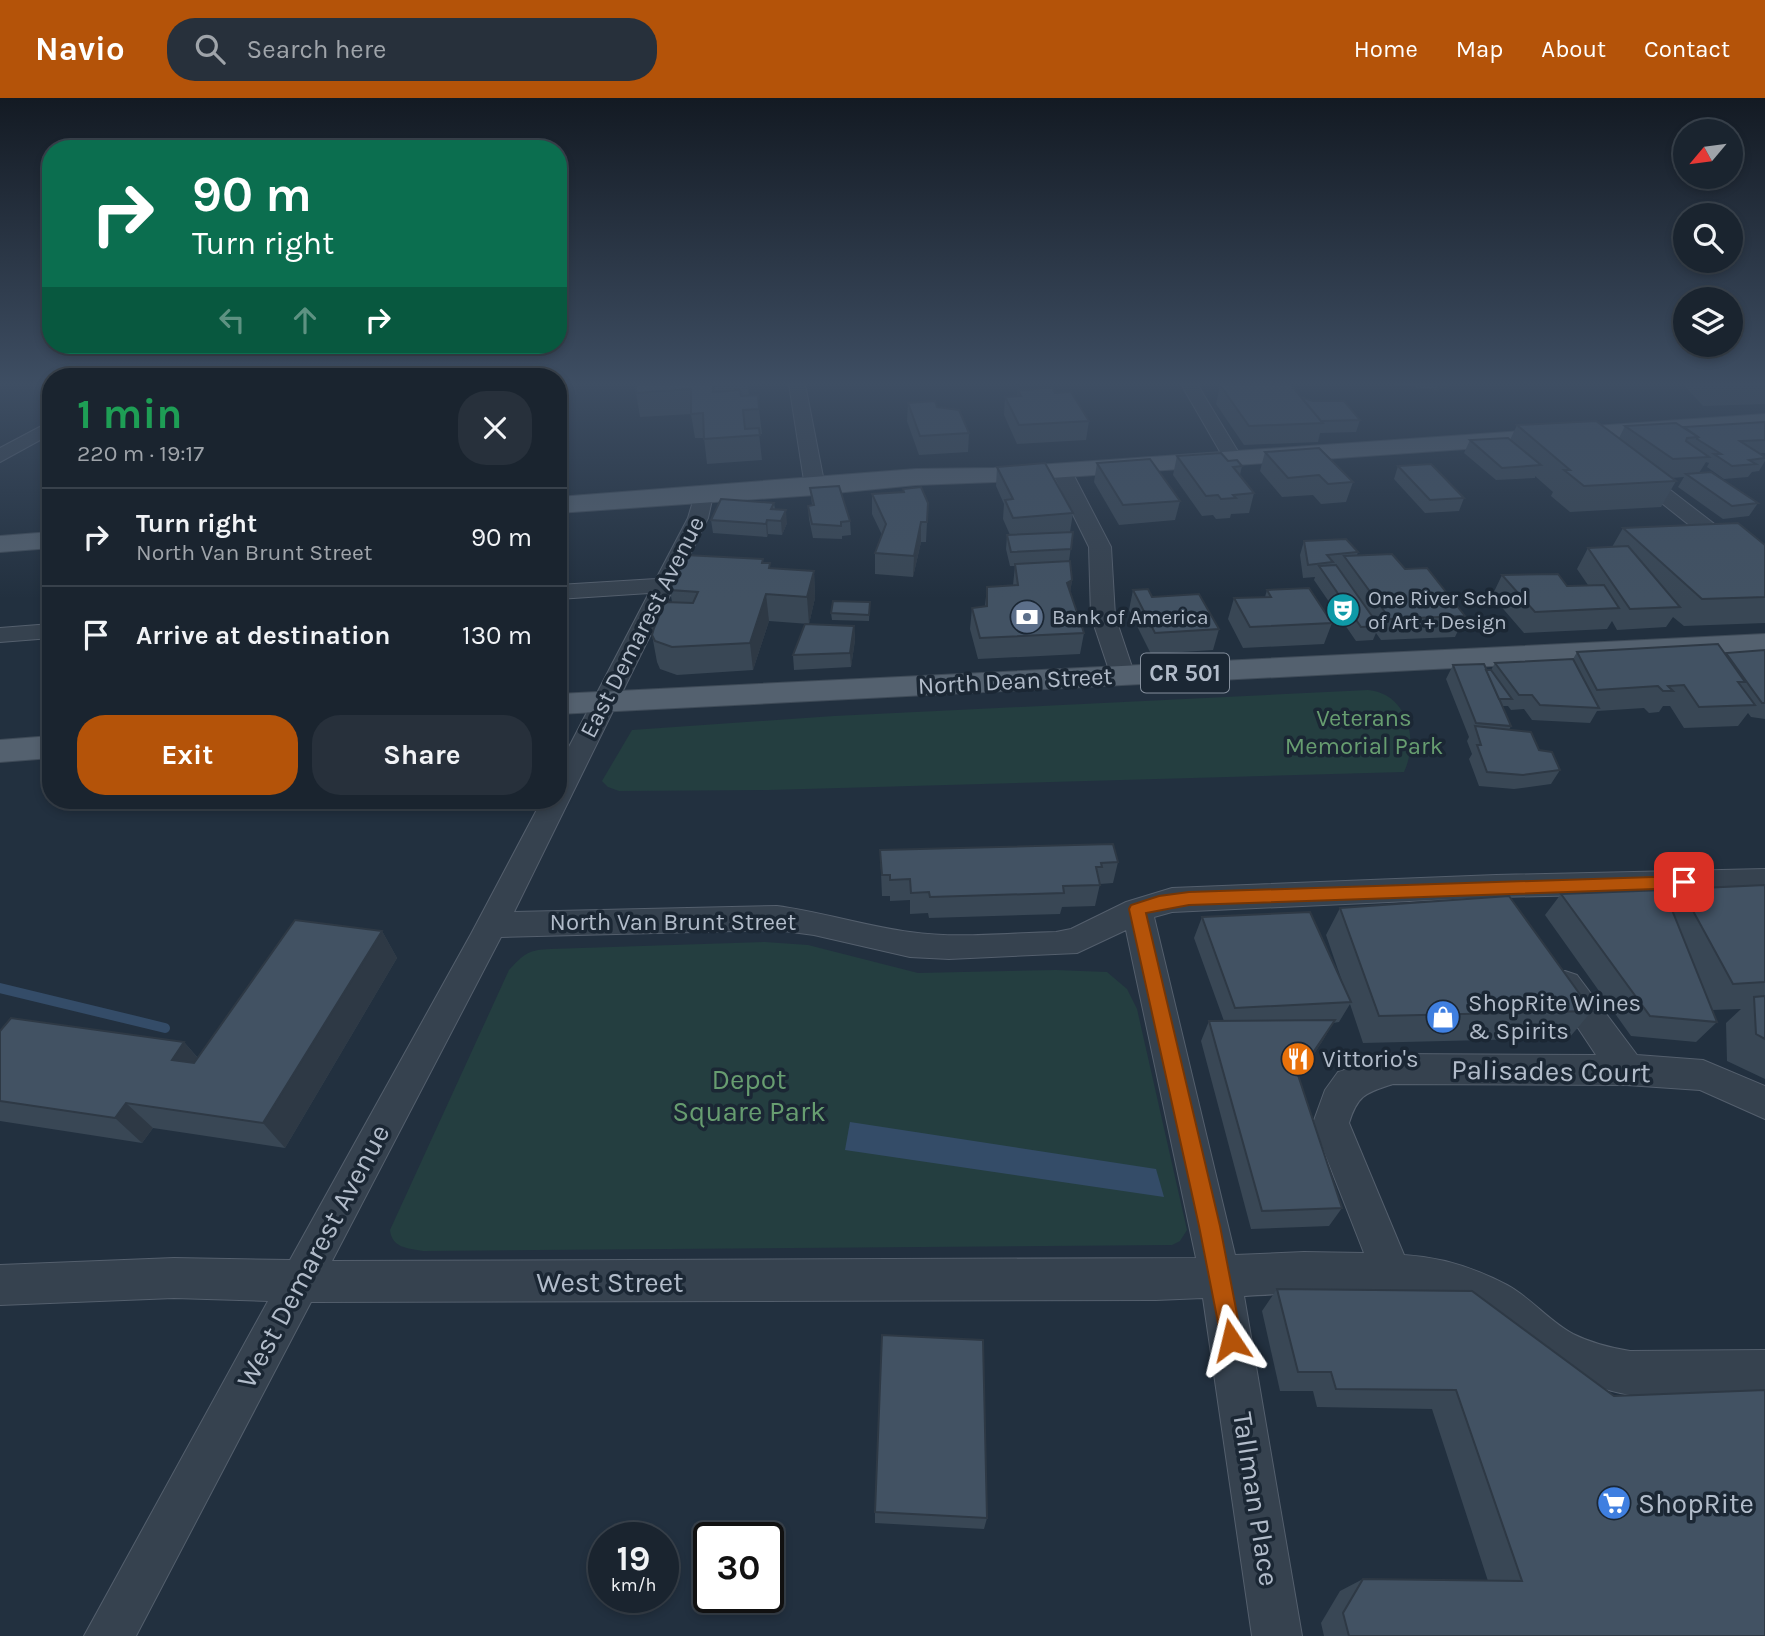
<!DOCTYPE html>
<meta charset="utf-8">
<style>
:root{--surface:#1a242f;--page:#27303b;--text:#f1f3f6;--muted:#9fa4aa;--line:#38414b;--accent:#b45309}
body{margin:0;font-family:Karla,sans-serif;background:var(--page);color:var(--text);height:100vh;display:flex;flex-direction:column;font-size:26px;white-space:nowrap}
*{box-sizing:border-box;margin:0}
p{font-size:23px;color:var(--muted)}
.icon{flex:none;width:38px;height:38px;fill:none;stroke:currentColor;stroke-width:2;stroke-linecap:round;stroke-linejoin:round}
.map{position:relative;flex:1;overflow:hidden}
.drawer{position:absolute;left:42px;top:270px;width:525px;height:441px;display:flex;flex-direction:column;background:var(--surface);border-radius:28px;box-shadow:0 4px 10px #0003,0 0 0 2px var(--line)}
.drawer>*{flex:none}
.hud{position:absolute;left:42px;top:42px;width:525px;height:214px;border-radius:28px;box-shadow:0 4px 10px #0003,0 0 0 2px var(--line);background:#0b6e4f;color:#fff;overflow:hidden}
.needle{width:46px;rotate:241deg}
.fabs{position:absolute;left:1673px;top:21px;display:grid;gap:14px}
.fabs a{display:grid;place-items:center;width:70px;height:70px;border-radius:50%;background:var(--surface);box-shadow:0 4px 10px #0003,0 0 0 2px var(--line);font-size:35px}
.speed{position:absolute;left:588px;top:1424px;display:flex;gap:14px;font-size:35px;font-weight:700;text-align:center}
.speed>*{display:grid;place-content:center;width:91px;height:91px;border-radius:50%;background:var(--surface);box-shadow:0 4px 10px #0003,0 0 0 2px var(--line);line-height:1}
.speed small{font-size:18px;font-weight:400}
.speed .limit{border:4px solid #111;border-radius:10px;background:#fff;color:#111}
.pin{position:absolute;display:grid;place-items:center;width:60px;height:60px;color:#fff;margin:-30px;border-radius:14px;box-shadow:0 4px 10px #0006}
.me{position:absolute;width:77px;margin:-38px;rotate:350deg;stroke-linejoin:round;filter:drop-shadow(0 0 5px #0008)}
.turn{display:flex;align-items:center;gap:24px;height:147px;padding:0 35px;font-size:32px}
.turn .icon{width:91px;height:91px;stroke-width:2.5}
.turn b{display:block;font-size:49px;line-height:60px}
.lanes{display:flex;align-items:center;height:66px;padding:0 35px;background:#0003;justify-content:center;gap:35px;direction:ltr}
.lanes .off{opacity:.35}
.round{display:grid;place-items:center;flex:none;width:74px;height:74px;border-radius:28px;background:var(--page)}
.summary{display:flex;align-items:center;justify-content:space-between;height:119px;padding:0 35px}
h1{font-size:42px;font-weight:700;line-height:52px;color:#1e9e55}
.primary-button{display:flex;gap:14px;margin-top:auto;padding:14px 35px}
.primary-button a{flex:1;height:80px;border-radius:28px;background:var(--accent);color:#fff;font-size:28px;font-weight:700;line-height:80px;text-align:center}
.primary-button a+a{background:var(--page);color:var(--text)}
ul{padding:0;list-style:none}
li{display:flex;align-items:center;gap:21px;height:98px;padding:0 35px;border-top:2px solid var(--line)}
li div{flex:1}
li b{display:block;font-size:26px}
li em{font-style:normal}
header{display:flex;align-items:center;gap:42px;box-sizing:border-box;height:98px;padding:0 35px;background:var(--accent);color:#fff}
header strong{font-size:33px}
nav{display:flex;gap:38px;margin-inline-start:auto;font-size:24px}
.search{width:490px;height:63px;background:var(--page);display:flex;align-items:center;gap:18px;box-sizing:border-box;padding:0 24px;border-radius:28px;color:var(--muted);font-size:26px}
.map>svg:first-child{display:block}
</style>
<header>
<strong>Navio</strong>
<div class="search"><svg class="icon" aria-label="search" viewBox="0 0 24 24"><circle cx="10" cy="10" r="6"/><path d="M15 15l6 6"/></svg>Search here</div>
<nav><a>Home</a><a>Map</a><a>About</a><a>Contact</a></nav>
</header>
<div class="map">
<svg width="1765" height="1538" viewBox="0 0 1765 1538">
<rect width="100%" height="100%" fill="#22303f"/>
<g fill="#243e40">
<path d="M1368,592C1408,596 1419,642 1404,674L769,692L619,693L608,689L602,683L632,632L834,618Z"/>
<path d="M765,844L808,847L918,875L1056,872L1107,874L1127,891L1137,911L1187,1132L1180,1143L1172,1147L423,1153C407,1150 392,1150 390,1132L509,872C525,855 528,852 551,851Z"/>
</g>
<path fill="#344c68" d="M850,1024L1156,1071L1164,1099L845,1052Z"/>
<g fill="none" stroke-linecap="round" stroke-linejoin="round">
<path stroke="#344c68" stroke-width="10" d="M0,890L165,930"/>
<g stroke="#545f6d" stroke-width="2">
<g id="minor">
<path d="M789,286H805L825,389L822,393H808L805,389Z"/>
<path d="M1181,286H1197L1242,360L1240,364H1226Z"/>
<path d="M51,323V336L0,364V350Z"/>
<path d="M1061,366L1071,372L1111,449L1115,518L1135,578L1132,583L1123,585L1114,583L1111,578L1091,518L1089,449L1051,372Z"/>
<path d="M1636,369L1643,371L1765,465V483L1757,481L1629,379L1626,375L1629,371Z"/>
<path d="M703,391L710,393L713,397L708,420L514,814L777,808C822,814 865,828 910,834C957,841 1008,835 1056,834L1071,831L1126,804L1172,790L1496,777L1765,771V793L1496,799L1172,814L1154,819L1235,1157L1304,1154L1364,1155L1313,1025L1325,992L1338,974L1393,956L1596,957L1549,886L1553,877L1565,873L1577,877L1637,957L1703,962L1765,988V1021L1700,992L1627,987L1393,986C1366,995 1358,996 1349,1025L1404,1157C1441,1159 1475,1170 1507,1187C1531,1200 1549,1223 1573,1236C1591,1245 1611,1250 1630,1253L1765,1252V1296L1630,1297C1604,1292 1561,1279 1540,1264C1514,1245 1491,1222 1461,1209C1413,1186 1298,1195 1244,1198L1302,1538H1252L1203,1200L1156,1202L311,1204L136,1538H84L268,1203L174,1200L0,1207V1167L174,1160L290,1162L471,836L542,702H558V670L649,495L558,501V487L656,481L688,420L696,393ZM777,832L814,837L910,859L949,861L1077,855L1126,832L1196,1160L332,1163L501,839Z"/>
<path d="M51,526V540L0,544V530Z"/>
</g>
</g>
<g stroke="#3f4b58" stroke-width="2">
<g id="major">
<path d="M1765,316V330L994,384L916,387L815,397L558,415V399L916,371L994,370Z"/>
<path d="M51,434V450L0,454V438Z"/>
<path d="M1765,536V554L558,616V596Z"/>
<path d="M51,638V660L0,664V642Z"/>
</g>
</g>
<use href="#minor" fill="#36424f" fill-rule="evenodd"/>
<use href="#major" fill="#54616f" fill-rule="evenodd"/>
</g>
<g fill="#394755">
<path d="M636,286H748L749,298L759,311L762,336H759L762,362L707,366L704,340H695L691,316L640,319L636,295Z"/>
<path d="M1395,286H1452L1447,290L1436,292Z"/>
<path d="M1683,286H1765V306L1703,308Z"/>
<path d="M1220,287L1301,299L1360,322L1356,334L1320,335L1318,344L1244,347L1216,306Z"/>
<path d="M1018,292L1055,295L1089,323L1086,342L1017,346L1004,317L1005,299L1017,298Z"/>
<path d="M908,305L937,309L969,335L968,354L919,357L907,323Z"/>
<path d="M1765,324V355H1759L1765,359V363L1759,373L1752,374L1748,379L1724,381L1707,369L1709,365L1706,364L1699,375L1758,405L1749,418L1723,421L1678,389L1684,379L1671,380L1676,383L1661,409L1570,414L1551,398L1553,394L1535,378V380L1496,382L1464,355L1470,342H1510L1517,327L1619,340L1625,328L1684,329Z"/>
<path d="M1265,354L1353,384L1346,404L1321,406L1313,397L1282,399L1260,373Z"/>
<path d="M1177,358L1228,363L1242,368L1240,377L1254,395L1249,415L1231,416L1230,420L1216,421L1213,417L1202,418L1173,377Z"/>
<path d="M1097,365L1180,403L1175,422L1119,427L1094,384Z"/>
<path d="M1398,368L1464,400L1459,413L1425,415L1394,381Z"/>
<path d="M997,369L1073,415L1070,434H1073L1069,463L1072,482L1070,495L1084,535L1080,556L978,561L970,531L972,510L985,508L987,489L1013,487L1015,468H1010L1006,451L1007,437H1010L1003,421L1004,406L996,388Z"/>
<path d="M810,390L850,423L851,437L842,438V441L813,440L809,421L808,408L812,407Z"/>
<path d="M903,391L927,424L926,444H921L913,479L875,476V455L882,437L872,416V396L903,394Z"/>
<path d="M774,405L775,411L787,425L782,437L768,436L767,439L713,435L711,422Z"/>
<path d="M1623,430L1765,447V525L1684,528L1673,519L1666,529L1617,532L1612,523L1607,531L1524,535L1492,498L1502,477L1567,488L1588,487L1577,471L1588,450L1612,449Z"/>
<path d="M1304,443L1358,454L1357,457L1405,471L1465,518L1455,539L1381,542L1376,535L1373,542L1356,543L1314,482L1315,479L1303,480L1300,457Z"/>
<path d="M763,461V465H770V470L814,473L815,500L809,526L769,523L753,572L677,577L660,571L657,564L652,537L672,504L670,492Z"/>
<path d="M1133,492L1152,499L1219,531L1213,552L1151,556L1129,512Z"/>
<path d="M1267,492L1332,525L1324,546L1243,550L1228,521L1234,500L1265,499Z"/>
<path d="M870,504L869,523L832,522L831,515Z"/>
<path d="M854,528L855,542L851,569L794,572L793,557Z"/>
<path d="M1765,552V621L1751,619L1748,615L1738,628L1684,630L1670,608H1663L1659,614L1649,615L1644,610L1597,613L1590,625L1532,622L1524,611L1511,612L1508,608H1502L1511,628L1509,632L1539,652L1560,672L1551,686L1514,691L1479,688L1469,661L1472,656L1467,643L1469,639L1446,581L1453,567L1491,572L1495,565L1573,561L1577,554L1725,556L1726,555Z"/>
<path d="M325,702H405L404,707L331,713Z"/>
<path d="M880,752L1118,764L1113,785L1100,786L1095,808L1062,809L1060,816L929,820L928,815L910,816V802L890,803V798H882Z"/>
<path d="M1765,787V981L1727,963L1726,925L1741,911L1712,912L1717,924L1696,944L1631,938L1545,817L1561,796L1669,805L1681,791Z"/>
<path d="M1340,810L1592,913L1569,940L1363,945L1350,906L1339,924L1333,925L1323,942L1298,980L1342,1110L1329,1128L1251,1131L1201,943L1209,923H1224L1194,840L1202,819L1344,889L1326,837Z"/>
<path d="M382,833L397,860L285,1050L153,1030L142,1045L0,1023V933L184,944L198,960Z"/>
<path d="M1277,1191L1472,1193L1765,1538H1324L1321,1525L1340,1493L1363,1481L1488,1483L1432,1311L1317,1309L1313,1293H1280L1262,1213Z"/>
<path d="M875,1414L987,1420L984,1431L875,1425Z"/>
</g>
<g fill="#2e3945">
<path d="M1438,286H1452L1447,290L1436,292Z"/>
<path d="M786,412L787,425L782,437L781,423Z"/>
<path d="M767,422L768,436L767,439L766,426Z"/>
<path d="M921,424V444L913,479L914,458Z"/>
<path d="M814,473L815,500L809,526L807,499Z"/>
<path d="M1072,482L1069,503L1067,485Z"/>
<path d="M766,496L769,523L753,572L750,545Z"/>
<path d="M854,528L855,542L851,569L850,555Z"/>
<path d="M382,833L397,860L285,1050L263,1025Z"/>
<path d="M1335,922L1323,942L1287,997L1298,977Z"/>
<path d="M184,944L207,971L172,962Z"/>
<path d="M126,1005L153,1030L142,1045L115,1020Z"/>
</g>
<g fill="#425263" stroke="#2e3945" stroke-width="2">
<path d="M636,286H748L713,288V294L740,292L741,298L758,297L759,311L743,312L745,331L759,330L760,337L704,341L703,315L691,316V291L636,295Z"/>
<path d="M1263,286H1288L1291,287L1323,325L1249,328L1220,287Z"/>
<path d="M1052,290L1055,295L1071,294L1089,323L1019,327L1005,299L1021,298L1018,292Z"/>
<path d="M1301,299L1313,303H1344L1360,322L1321,323Z"/>
<path d="M935,303L937,309L959,312L969,335L920,338L908,305Z"/>
<path d="M1596,323L1676,383L1584,388L1564,372H1570L1517,327Z"/>
<path d="M1765,324V342L1740,343L1765,359V360L1749,362L1756,366L1732,368L1714,356H1721L1697,341L1698,339L1684,329Z"/>
<path d="M1676,325L1698,339L1687,340L1686,343L1709,359L1673,361L1625,328Z"/>
<path d="M1508,340L1541,367L1502,370L1470,342Z"/>
<path d="M1319,350L1353,384L1328,386L1319,377L1288,380L1265,354Z"/>
<path d="M1221,355L1228,363L1237,362L1242,368L1233,369L1254,395L1233,397L1236,400L1221,401L1218,397L1206,398L1177,358Z"/>
<path d="M1150,361L1180,403L1123,407L1097,365Z"/>
<path d="M1045,365L1073,415L1013,420L1005,402L1013,401L997,369Z"/>
<path d="M1431,366L1464,400L1430,402L1398,368Z"/>
<path d="M1711,374L1758,405L1732,408L1686,376Z"/>
<path d="M839,388L850,423L841,424V428L812,426L808,408L814,407L810,390Z"/>
<path d="M921,389L928,405L927,424H921L914,458L875,455L886,426L872,396L904,394L903,391Z"/>
<path d="M721,401L774,405L771,411L786,412L781,423L767,422L766,426L711,422Z"/>
<path d="M1738,425L1765,447V499L1702,501L1623,430Z"/>
<path d="M1073,434L1071,451L1011,454L1007,437Z"/>
<path d="M1346,441L1358,454L1327,457L1333,464L1308,467L1304,443Z"/>
<path d="M1628,448L1680,509L1630,511L1588,450Z"/>
<path d="M1392,456L1405,471L1427,470L1465,518L1390,521L1344,458Z"/>
<path d="M685,457L763,461L762,465H770L769,470L814,473L807,499L766,496L750,545L672,549L655,543L652,537L654,530L665,504L693,505L698,494L670,492Z"/>
<path d="M1070,463L1072,482L1067,485L1084,535L980,540L972,510L987,508V489L1018,487L1015,466Z"/>
<path d="M1336,467L1379,528L1361,529L1319,468Z"/>
<path d="M1558,476L1567,488L1604,487L1619,510L1535,514L1502,477Z"/>
<path d="M1309,490L1332,525L1250,529L1234,500L1271,499L1267,492Z"/>
<path d="M1148,491L1152,499L1199,496L1219,531L1155,535L1133,492Z"/>
<path d="M833,503L870,504L869,517L831,515Z"/>
<path d="M805,526L854,528L850,555L793,557Z"/>
<path d="M1718,546L1745,584H1738L1755,607L1699,609L1684,587L1668,588L1673,593H1663L1658,588L1597,592L1577,554Z"/>
<path d="M1765,552V605H1762L1726,555Z"/>
<path d="M1573,561L1599,610L1540,607L1532,597H1519L1495,565Z"/>
<path d="M1484,566L1511,628L1476,625L1453,567Z"/>
<path d="M1486,572H1491L1512,601H1499Z"/>
<path d="M1475,628L1531,634L1539,652L1552,654L1560,672L1523,677L1487,674L1477,647H1481Z"/>
<path d="M1113,746L1118,764L1101,765L1102,769H1096L1100,787L1063,788L1064,795L930,799L929,794L911,795L910,781L890,782V777H882L880,752Z"/>
<path d="M1765,787V884L1733,886L1681,791Z"/>
<path d="M1664,792L1717,924L1650,918L1561,796Z"/>
<path d="M1509,798L1592,913L1379,918L1340,810Z"/>
<path d="M1310,814L1351,904L1235,910L1202,819Z"/>
<path d="M295,822L382,833L263,1025L126,1005L115,1020L0,1003V933L11,920L184,944L172,962L194,965Z"/>
<path d="M1765,898V941L1756,936L1754,899Z"/>
<path d="M1335,922L1298,977L1342,1110L1262,1113L1209,923Z"/>
<path d="M1277,1191L1472,1193L1614,1298L1765,1292V1538H1349L1343,1515L1363,1481L1522,1483L1456,1292L1336,1291L1331,1274H1298Z"/>
<path d="M882,1237L983,1242L987,1420L875,1414Z"/>
</g>
<linearGradient id="sky" x2="0" y2="1"><stop stop-color="#131a23"/><stop offset="0.57" stop-color="#3e4e63"/><stop offset="1" stop-color="#3e4e63" stop-opacity="0"/></linearGradient>
<rect width="1765" height="501" fill="url(#sky)"/>
<path fill="#b45309" stroke="#753606" stroke-width="2" d="M1684,778L1692,784L1684,790L1189,807L1146,815L1220,1128L1242,1242L1239,1250L1231,1253L1223,1250L1199,1128L1129,811L1131,807L1159,798L1189,794Z"/>
<defs>
<g id="theatre-disc" transform="scale(1.75)"><circle r="9.5" fill="#0f9aa8" stroke="#1b2734"/><path d="M-5-5.5Q0-4 5-5.5V0Q5 5 0 6Q-5 5-5 0ZM-3.3-2.5H-1v1.5H-3.3ZM1-2.5H3.3v1.5H1ZM-2.8 1Q0 5.5 2.8 1Z" fill="#fff"/></g>
<g id="bank-disc" transform="scale(1.75)"><circle r="9.5" fill="#5c6f8a" stroke="#1b2734"/><path d="M-6-4H6V4H-6ZM0-2.3a2.3 2.3 0 1 0 0 4.6a2.3 2.3 0 1 0 0-4.6Z" fill="#fff"/></g>
<g id="shop-disc" transform="scale(1.75)"><circle r="9.5" fill="#3f7fe0" stroke="#1b2734"/><path d="M-5-2.5h2.3a2.7 3.5 0 0 1 5.4 0H5L5.5 6h-11ZM-1.5-2.5h3a1.5 2.3 0 0 0-3 0Z" fill="#fff"/></g>
<g id="restaurant-disc" transform="scale(1.75)"><circle r="9.5" fill="#e8710a" stroke="#1b2734"/><path d="M-5-6h1v4h1v-4h1v4h1v-4h1v5L-1.5 .5V6h-2V.5L-5-1ZM5-6V6H3V1.5H1.5Q1.5-4 5-6Z" fill="#fff"/></g>
<g id="supermarket-disc" transform="scale(1.75)"><circle r="9.5" fill="#3f7fe0" stroke="#1b2734"/><path d="M-6-5.5h2.5l.6 2H6L4.5 2H-2.5L-4.4-4H-6ZM-1.5 3.2a1.3 1.3 0 1 0 .1 0ZM3 3.2a1.3 1.3 0 1 0 .1 0Z" fill="#fff"/></g>
</defs>
<g fill-rule="evenodd">
<use href="#theatre-disc" x="1343" y="512"/>
<use href="#bank-disc" x="1027" y="519"/>
<use href="#shop-disc" x="1443" y="919"/>
<use href="#restaurant-disc" x="1298" y="961"/>
<use href="#supermarket-disc" x="1614" y="1405"/>
</g>
<g text-anchor="middle" dominant-baseline="central" stroke-width="7" stroke-linejoin="round" paint-order="stroke">
<g font-size="21" fill="#b2bcca" stroke="#1b2734" text-anchor="start">
<text x="1368" y="500">One River School<tspan x="1368" dy="24">of Art + Design</tspan></text>
<text x="1052" y="519">Bank of America</text>
</g>
<rect fill="#1b2734" stroke="#858f9d" stroke-width="2" x="1141" y="555.5" width="88" height="39" rx="5"/>
<g font-size="23" font-weight="bold" fill="#b2bcca">
<text x="1185" y="575">CR 501</text>
</g>
<g font-size="24" fill="#b2bcca" stroke="#1b2734">
<text transform="translate(642 529) rotate(-63)">East Demarest Avenue</text>
<text transform="translate(1015 583) rotate(-3)">North Dean Street</text>
<text x="673" y="824">North Van Brunt Street</text>
</g>
<g font-size="24" fill="#679d70" stroke="#1b2734">
<text x="1364" y="620">Veterans<tspan x="1364" dy="28">Memorial Park</tspan></text>
</g>
<g font-size="24" fill="#b2bcca" stroke="#1b2734" text-anchor="start">
<text x="1468" y="905">ShopRite Wines<tspan x="1468" dy="28">&amp; Spirits</tspan></text>
<text x="1322" y="961">Vittorio's</text>
</g>
<g font-size="28" fill="#b2bcca" stroke="#1b2734">
<text transform="translate(1551 973) rotate(1)">Palisades Court</text>
<text transform="translate(313 1158) rotate(-62)">West Demarest Avenue</text>
<text x="610" y="1184">West Street</text>
<text transform="translate(1256 1401) rotate(81)">Tallman Place</text>
</g>
<g font-size="28" fill="#679d70" stroke="#1b2734">
<text x="749" y="981">Depot<tspan x="749" dy="32">Square Park</tspan></text>
</g>
<g font-size="28" fill="#b2bcca" stroke="#1b2734" text-anchor="start">
<text x="1638" y="1405">ShopRite</text>
</g>
</g>
</svg>
<div class="fabs">
<a><svg class="needle" viewBox="-14 -14 28 28"><path d="M0-13l5 13h-10z" fill="#e53935"/><path d="M0 13l5-13h-10z" fill="#9fa4aa"/></svg></a>
<a><svg class="icon" aria-label="search" viewBox="0 0 24 24"><circle cx="10" cy="10" r="6"/><path d="M15 15l6 6"/></svg></a>
<a><svg class="icon" aria-label="layers" viewBox="0 0 24 24"><path d="M12 4l9 5-9 5-9-5zM3 14l9 5 9-5"/></svg></a>
</div>
<div class="speed"><div>19<small>km/h</small></div><div class="limit">30</div></div>
<div class="pin" style="left:1684px;top:784px;background:#d93025"><svg class="icon" aria-label="arrive" viewBox="0 0 24 24"><path d="M6 21V4h12l-3 4 3 4H6"/></svg></div>
<svg class="me" style="left:1231px;top:1242px" viewBox="-20 -20 40 40"><path d="M0-17L14 15 0 8-14 15z" fill="#b45309" stroke="#fff" stroke-width="4"/></svg>
<div class="hud">
<div class="turn"><svg class="icon" aria-label="right" viewBox="0 0 24 24"><path d="M7 20v-9h11M14 6l5 5-5 5"/></svg><div><b>90 m</b>Turn right</div></div>
<div class="lanes"><svg class="icon off" aria-label="left" viewBox="0 0 24 24"><path d="M17 20v-9H6M10 6l-5 5 5 5"/></svg><svg class="icon off" aria-label="ahead" viewBox="0 0 24 24"><path d="M12 20V5M6 11l6-6 6 6"/></svg><svg class="icon" aria-label="right" viewBox="0 0 24 24"><path d="M7 20v-9h11M14 6l5 5-5 5"/></svg></div>
</div>
<section class="drawer">
<div class="summary"><div><h1>1 min</h1><p>220 m · 19:17</p></div><a class="round"><svg class="icon" aria-label="close" viewBox="0 0 24 24"><path d="M6 6l12 12M18 6L6 18"/></svg></a></div>
<ul>
<li><svg class="icon" aria-label="right" viewBox="0 0 24 24"><path d="M7 20v-9h11M14 6l5 5-5 5"/></svg><div><b>Turn right</b><p>North Van Brunt Street</p></div><em>90 m</em></li>
<li><svg class="icon" aria-label="arrive" viewBox="0 0 24 24"><path d="M6 21V4h12l-3 4 3 4H6"/></svg><div><b>Arrive at destination</b></div><em>130 m</em></li>
</ul>
<div class="primary-button"><a>Exit</a><a>Share</a></div>
</section>
</div>
